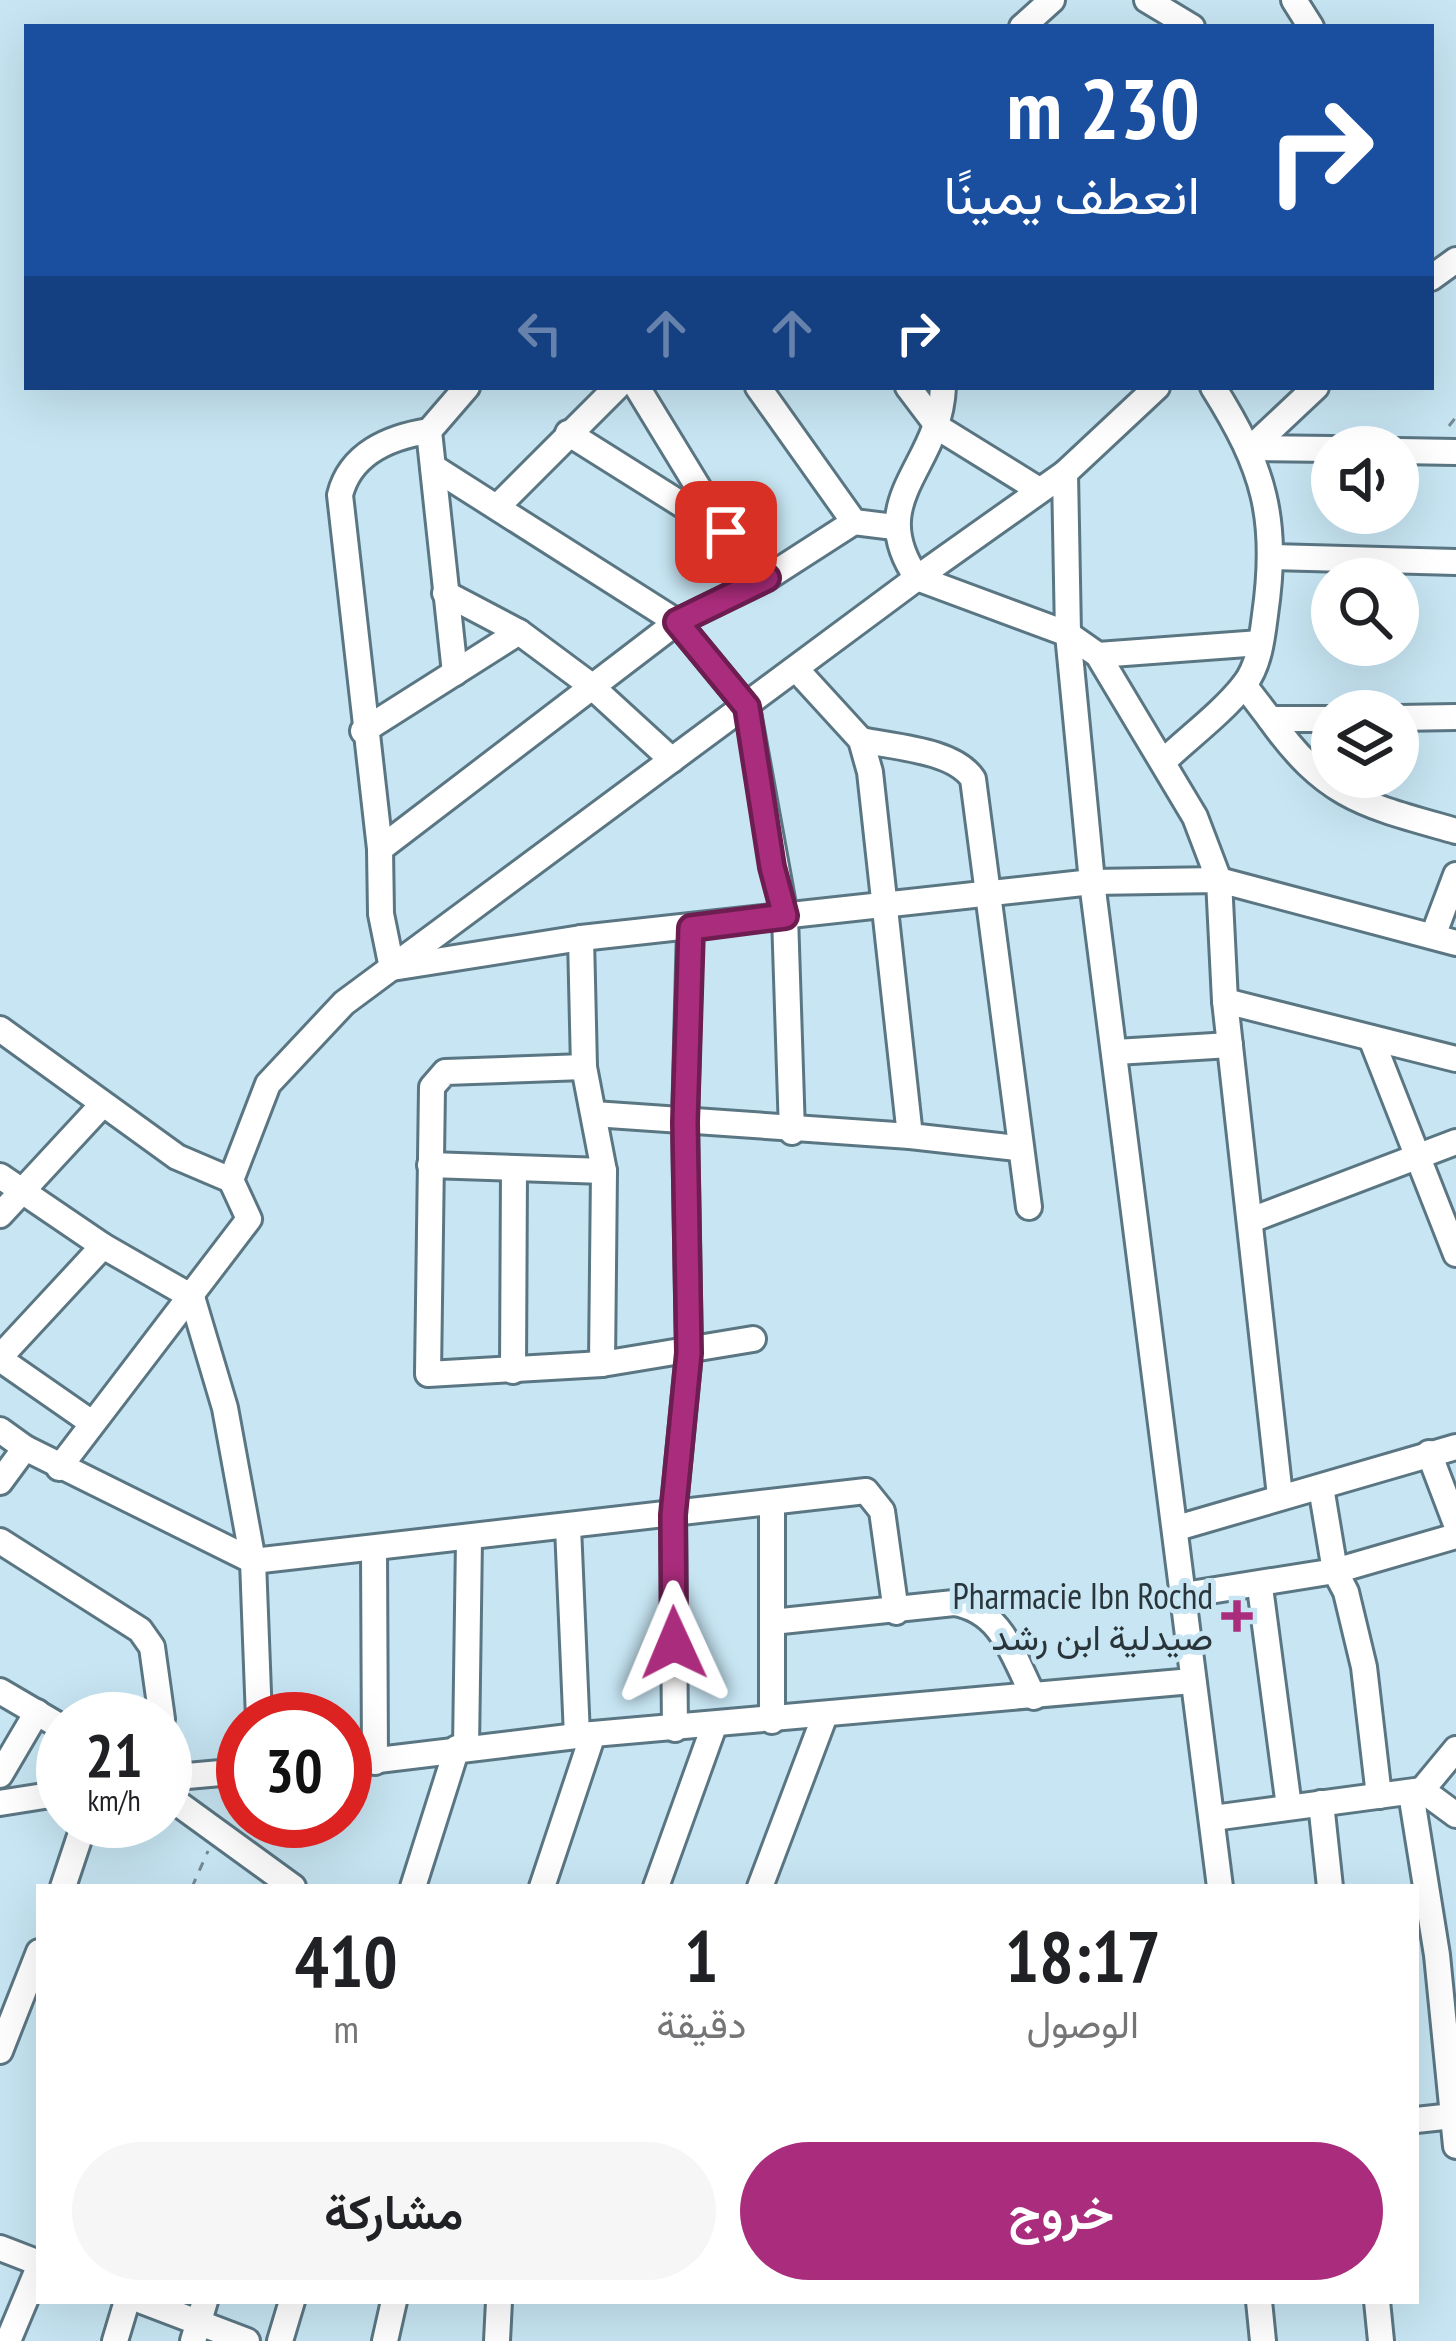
<!DOCTYPE html>
<html lang="ar">
<meta charset="utf-8">
<style>
:root{--surface:#fff;--page:#f6f6f6;--text:#202124;--muted:#757577;--accent:#aa2c7c}
body{margin:0;font-family:"PT Sans Narrow",Vazirmatn,sans-serif;background:var(--page);color:var(--text);direction:rtl;height:100vh;display:flex;flex-direction:column;font-size:45px;white-space:nowrap}
*{box-sizing:border-box;margin:0}
p{font-size:39px;color:var(--muted)}
.icon{flex:none;width:66px;height:66px;fill:none;stroke:currentColor;stroke-width:2;stroke-linecap:round;stroke-linejoin:round}
.map{position:relative;flex:1;overflow:hidden;direction:ltr}
.details{position:absolute;left:36px;top:1884px;width:1383px;height:420px;display:flex;flex-direction:column;background:var(--surface);border-radius:0px;box-shadow:0 12px 48px #0002;direction:rtl}
.details>*{flex:none}
.top-card{position:absolute;left:24px;top:24px;width:1410px;height:366px;border-radius:0px;box-shadow:0 12px 48px #0002;direction:rtl;background:#1a4fa0;color:#fff;overflow:hidden}
.tools{position:absolute;left:1311px;top:426px;display:grid;gap:24px}
.tools a{display:grid;place-items:center;width:108px;height:108px;border-radius:50%;background:var(--surface);box-shadow:0 12px 48px #0002;font-size:60px}
.speed{position:absolute;left:36px;top:1692px;display:flex;gap:24px;font-size:60px;font-weight:700;text-align:center}
.speed>*{display:grid;place-content:center;width:156px;height:156px;border-radius:50%;background:var(--surface);box-shadow:0 12px 48px #0002;line-height:1}
.speed small{font-size:30px;font-weight:400}
.speed .limit{border:18px solid #d22;background:#fff;color:#111}
.pin{position:absolute;display:grid;place-items:center;width:102px;height:102px;color:#fff;margin:-51px;border-radius:24px;box-shadow:0 6px 18px #0006}
.me{position:absolute;width:132px;margin:-66px;rotate:359deg;stroke-linejoin:round;filter:drop-shadow(0 0 9px #0008)}
.turn{display:flex;align-items:center;gap:42px;height:252px;padding:0 36px;font-size:54px}
.turn .icon{width:156px;height:156px;stroke-width:2.5}
.turn b{display:block;font-size:84px;line-height:102px}
.lanes{display:flex;align-items:center;height:114px;padding:0 36px;background:#0003;justify-content:center;gap:60px;direction:ltr}
.lanes .off{opacity:.35}
.eta{display:flex;justify-content:space-evenly;align-items:center;height:204px;text-align:center}
.eta b{font-size:72px;font-weight:600;line-height:84px}
.action{display:flex;gap:24px;margin-top:auto;padding:24px 36px}
.action a{flex:1;height:138px;border-radius:72px;background:var(--accent);color:#fff;font-size:48px;font-weight:600;line-height:138px;text-align:center}
.action a+a{background:var(--page);color:var(--text)}
.map>svg:first-child{display:block}
</style>
<div class="map">
<svg width="1456" height="2341" viewBox="0 0 1456 2341">
<rect width="100%" height="100%" fill="#c7e5f3"/>
<g fill="none" stroke-linecap="round" stroke-linejoin="round">
<g stroke="#5b7683" stroke-width="30">
<g id="minor">
<path d="M1147,0L1192,27"/>
<path d="M1294,0L1311,27"/>
<path d="M1022,27L1052,0"/>
<path d="M1431,278L1456,260"/>
<path d="M637,387L726,533L767,578"/>
<path d="M758,387L854,522L894,527"/>
<path d="M908,387L939,428L1039,490"/>
<path d="M1157,387L1065,473L917,578L1068,634L1098,655L1195,817L1219,880L1225,1001L1280,1496"/>
<path d="M429,431C389,437 350,454 340,495L380,849L381,914L392,968L581,938L1092,882L1219,880L1456,943"/>
<path d="M568,433L719,528"/>
<path d="M1251,448L1316,387"/>
<path d="M1251,448L1332,449"/>
<path d="M1398,451L1456,452"/>
<path d="M433,467L677,622L747,707L785,916L792,1132"/>
<path d="M1065,473L1068,634L1092,882L1220,1887"/>
<path d="M497,507L617,387"/>
<path d="M1272,557L1456,562"/>
<path d="M445,593L519,632"/>
<path d="M1098,655L1260,643"/>
<path d="M797,670L861,740L870,772L910,1136L1017,1148"/>
<path d="M455,673L429,431L467,387"/>
<path d="M1244,685L1270,719H1332"/>
<path d="M1398,718L1456,717"/>
<path d="M1270,719C1327,799 1365,805 1456,831"/>
<path d="M363,731L519,632L589,684L672,760"/>
<path d="M861,740C894,747 954,750 973,779L1029,1207"/>
<path d="M1163,762C1189,737 1222,713 1244,685C1259,666 1262,639 1265,615C1279,518 1264,468 1213,387"/>
<path d="M380,849L677,622L767,578L854,522"/>
<path d="M1433,936L1456,875"/>
<path d="M581,938L584,1067L604,1171L602,1364"/>
<path d="M1225,1001L1456,1059"/>
<path d="M0,1029L177,1157L231,1180"/>
<path d="M1371,1038L1456,1254"/>
<path d="M1116,1052L1230,1045"/>
<path d="M584,1067L445,1072L432,1087L428,1374L602,1364L753,1339"/>
<path d="M594,1114L910,1136"/>
<path d="M430,1165L604,1171"/>
<path d="M0,1176L103,1246L192,1297L225,1408L253,1561L259,1719"/>
<path d="M0,1215L101,1106"/>
<path d="M1251,1220L1456,1142"/>
<path d="M0,1357L103,1246"/>
<path d="M0,1359L92,1423"/>
<path d="M513,1371L514,1168"/>
<path d="M0,1430L25,1448L0,1482"/>
<path d="M25,1448L253,1561L866,1491L882,1511L896,1612"/>
<path d="M1429,1453L1456,1524"/>
<path d="M59,1468L249,1219L231,1180L268,1084L344,1003L917,578C863,499 940,468 943,387"/>
<path d="M1321,1487L1335,1571L1346,1592L1364,1667L1379,1796"/>
<path d="M772,1502V1721"/>
<path d="M568,1527L577,1736"/>
<path d="M1177,1528L1456,1447"/>
<path d="M0,1541L140,1630L152,1647L162,1719"/>
<path d="M374,1550L375,1762"/>
<path d="M1260,1587L1289,1807"/>
<path d="M1184,1595L1335,1571L1456,1536"/>
<path d="M772,1622L954,1603C1003,1611 1013,1657 1034,1697"/>
<path d="M0,1691L63,1728"/>
<path d="M675,1729L673,1515L689,1353L685,1122L690,928"/>
<path d="M165,1741L170,1777"/>
<path d="M466,1748L469,1539"/>
<path d="M345,1764L593,1734L1192,1681"/>
<path d="M0,1775L37,1712"/>
<path d="M165,1778L243,1771"/>
<path d="M1422,1790L1456,1749"/>
<path d="M1411,1793L1437,1955L1456,2146"/>
<path d="M165,1794L293,1887"/>
<path d="M0,1803L63,1793"/>
<path d="M1321,1803L1330,1887"/>
<path d="M1213,1818L1422,1790L1456,1815"/>
<path d="M63,1887L85,1821"/>
<path d="M413,1887L457,1748"/>
<path d="M542,1887L593,1734"/>
<path d="M656,1887L714,1726"/>
<path d="M760,1887L825,1715"/>
<path d="M0,2051L39,1952"/>
<path d="M1416,2120L1453,2116"/>
<path d="M0,2248L39,2263"/>
<path d="M142,2301L247,2341"/>
<path d="M1259,2301L1263,2341"/>
<path d="M1377,2301L1381,2341"/>
<path d="M8,2341L39,2267"/>
<path d="M115,2341L127,2301"/>
<path d="M193,2341L205,2301"/>
<path d="M280,2341L292,2301"/>
<path d="M385,2341L394,2301"/>
<path d="M497,2341L499,2301"/>
</g>
</g>
<g stroke="#758a93" stroke-width="3" stroke-dasharray="9 9" stroke-linecap="butt">
<path d="M1449,426L1456,417"/>
<path d="M192,1887L208,1851"/>
</g>
<use href="#minor" stroke="#fff" stroke-width="24"/>
</g>
<g fill="none" stroke-linecap="round" stroke-linejoin="round">
<g stroke="#6e1d51" stroke-width="30">
<path id="route" d="M674,1643L673,1515L689,1353L685,1122L691,928L785,916L772,867L747,707L677,622L767,578L726,532"/>
</g>
<use href="#route" stroke="#aa2c7c" stroke-width="21"/>
</g>
<path fill="#aa2c7c" stroke="#c7e5f3" stroke-width="4.5" d="M1231 1598h12v12h12v12h-12v12h-12v-12h-12v-12h12z"/>
<g text-anchor="middle" dominant-baseline="central" stroke-width="10" stroke-linejoin="round" paint-order="stroke">
<g font-size="36" fill="#29353a" stroke="#c7e5f3" text-anchor="end">
<text x="1213" y="1595">Pharmacie Ibn Rochd<tspan x="1213" dy="41">صيدلية ابن رشد</tspan></text>
</g>
</g>
</svg>
<div class="tools">
<a><svg class="icon" aria-label="sound" viewBox="0 0 24 24"><path d="M4 9h4l5-4v14l-5-4H4zM17 9q2 3 0 6"/></svg></a>
<a><svg class="icon" aria-label="search" viewBox="0 0 24 24"><circle cx="10" cy="10" r="6"/><path d="M15 15l6 6"/></svg></a>
<a><svg class="icon" aria-label="layers" viewBox="0 0 24 24"><path d="M12 4l9 5-9 5-9-5zM3 14l9 5 9-5"/></svg></a>
</div>
<div class="speed"><div>21<small>km/h</small></div><div class="limit">30</div></div>
<div class="pin" style="left:726px;top:532px;background:#d93025"><svg class="icon" aria-label="arrive" viewBox="0 0 24 24"><path d="M6 21V4h12l-3 4 3 4H6"/></svg></div>
<svg class="me" style="left:674px;top:1643px" viewBox="-20 -20 40 40"><path d="M0-17L14 15 0 8-14 15z" fill="#aa2c7c" stroke="#fff" stroke-width="4"/></svg>
<div class="top-card">
<div class="turn"><svg class="icon" aria-label="right" viewBox="0 0 24 24"><path d="M7 20v-9h11M14 6l5 5-5 5"/></svg><div><b>230 m</b>انعطف يمينًا</div></div>
<div class="lanes"><svg class="icon off" aria-label="left" viewBox="0 0 24 24"><path d="M17 20v-9H6M10 6l-5 5 5 5"/></svg><svg class="icon off" aria-label="ahead" viewBox="0 0 24 24"><path d="M12 20V5M6 11l6-6 6 6"/></svg><svg class="icon off" aria-label="ahead" viewBox="0 0 24 24"><path d="M12 20V5M6 11l6-6 6 6"/></svg><svg class="icon" aria-label="right" viewBox="0 0 24 24"><path d="M7 20v-9h11M14 6l5 5-5 5"/></svg></div>
</div>
<section class="details">
<div class="eta">
<div><b>18:17</b><p>الوصول</p></div>
<div><b>1</b><p>دقيقة</p></div>
<div><b>410</b><p>m</p></div>
</div>
<div class="action"><a>خروج</a><a>مشاركة</a></div>
</section>
</div>
